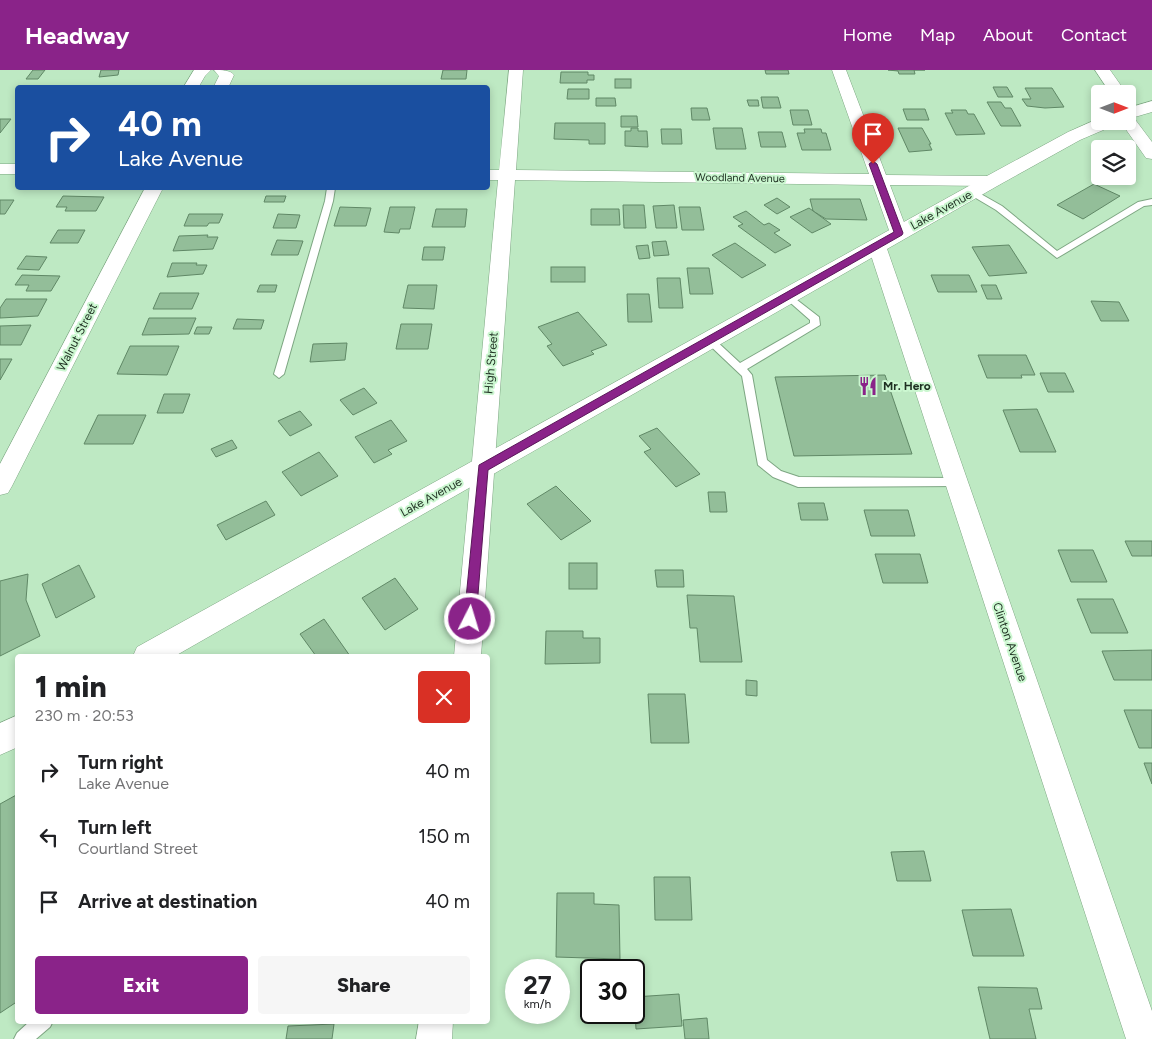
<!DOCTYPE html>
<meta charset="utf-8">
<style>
:root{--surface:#fff;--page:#f6f6f6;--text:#202124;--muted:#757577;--accent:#8a2389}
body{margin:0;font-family:Figtree,sans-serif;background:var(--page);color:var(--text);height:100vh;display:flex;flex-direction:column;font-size:19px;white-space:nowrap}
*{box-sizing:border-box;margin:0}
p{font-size:16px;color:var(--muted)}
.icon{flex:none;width:28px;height:28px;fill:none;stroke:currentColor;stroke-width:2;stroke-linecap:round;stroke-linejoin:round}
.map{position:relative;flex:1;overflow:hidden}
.side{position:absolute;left:15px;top:584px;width:475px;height:370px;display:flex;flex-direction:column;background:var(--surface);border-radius:5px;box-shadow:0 2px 8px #0003}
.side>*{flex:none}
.guide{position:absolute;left:15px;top:15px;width:475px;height:105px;border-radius:5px;box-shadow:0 2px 8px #0003;background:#1a4fa0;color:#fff;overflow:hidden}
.needle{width:32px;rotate:90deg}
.controls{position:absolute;left:1091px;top:15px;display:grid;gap:10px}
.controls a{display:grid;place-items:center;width:45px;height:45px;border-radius:5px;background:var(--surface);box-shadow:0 2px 8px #0003;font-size:25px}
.speed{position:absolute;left:505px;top:889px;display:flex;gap:10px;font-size:25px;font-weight:700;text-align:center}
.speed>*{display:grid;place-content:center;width:65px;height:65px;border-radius:50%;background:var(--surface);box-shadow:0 2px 8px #0003;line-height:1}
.speed small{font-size:12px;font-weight:400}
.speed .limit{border:2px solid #111;border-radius:8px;background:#fff;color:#111}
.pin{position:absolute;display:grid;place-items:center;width:42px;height:42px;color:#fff;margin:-51px -21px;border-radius:50% 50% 50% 0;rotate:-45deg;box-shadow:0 0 5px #0007}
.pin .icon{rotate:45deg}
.me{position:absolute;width:55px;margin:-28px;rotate:5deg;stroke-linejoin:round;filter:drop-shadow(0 0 4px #0008)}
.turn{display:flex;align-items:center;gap:18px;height:105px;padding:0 20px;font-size:22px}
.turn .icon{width:65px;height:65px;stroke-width:2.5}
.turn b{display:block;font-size:35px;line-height:42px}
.round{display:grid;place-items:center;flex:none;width:52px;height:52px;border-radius:5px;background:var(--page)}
.head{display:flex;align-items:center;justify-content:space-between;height:85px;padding:0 20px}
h1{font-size:30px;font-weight:800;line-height:38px}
.primary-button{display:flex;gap:10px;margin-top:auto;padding:10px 20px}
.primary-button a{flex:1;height:58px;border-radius:5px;background:var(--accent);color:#fff;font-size:20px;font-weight:800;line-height:58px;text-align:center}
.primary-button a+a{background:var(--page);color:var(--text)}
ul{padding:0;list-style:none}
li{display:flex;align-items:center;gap:15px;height:65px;padding:0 20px}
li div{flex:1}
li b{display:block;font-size:19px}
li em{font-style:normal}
header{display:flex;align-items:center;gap:30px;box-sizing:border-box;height:70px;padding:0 25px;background:var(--accent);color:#fff}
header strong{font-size:24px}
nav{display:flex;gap:28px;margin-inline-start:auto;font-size:18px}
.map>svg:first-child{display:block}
</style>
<header>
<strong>Headway</strong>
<nav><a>Home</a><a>Map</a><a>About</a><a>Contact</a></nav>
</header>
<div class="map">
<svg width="1152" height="969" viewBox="0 0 1152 969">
<rect width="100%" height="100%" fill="#bee9c3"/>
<g fill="#93be99" stroke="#608866">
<path d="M33,0H45L38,9H26Z"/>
<path d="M101,0H119L118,5L99,7Z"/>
<path d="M443,0H467L466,9H441Z"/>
<path d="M765,0H788L789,4H766Z"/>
<path d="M888,0H925H914L915,4H899L898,1Z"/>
<path d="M561,2H588V5H594V10H587V13H560Z"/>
<rect x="615" y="9" width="16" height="9"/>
<path d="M993,17H1007L1013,27H998Z"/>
<path d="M1025,18H1052L1064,37L1045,38L1027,36L1022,29H1031Z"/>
<path d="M568,19H589V29H567Z"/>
<path d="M761,27H778L781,38H763Z"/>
<path d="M596,28H615L616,36H596Z"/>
<path d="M747,30H758L759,36H749Z"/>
<path d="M987,32H1001L1005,38H1011L1021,56H1001Z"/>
<path d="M691,38H707L710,50H692Z"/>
<path d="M903,39H925L929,50H907Z"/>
<path d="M790,40H808L812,55H793Z"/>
<path d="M951,40H966L968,44H974L985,64L956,65L945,43H953Z"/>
<path d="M621,46H637L638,57H621Z"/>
<path d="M0,49H11L0,63Z"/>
<path d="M555,53H605V74H589V70L554,69Z"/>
<path d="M631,58H638V61H647L648,77L625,76V61H631Z"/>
<path d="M713,58H742L746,79H716Z"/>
<path d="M898,58H922L931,74H929L932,80L909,82Z"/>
<path d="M661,59H681L682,74H662Z"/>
<path d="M804,59H821L822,63H826L831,80H802L797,63H805Z"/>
<path d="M758,62H782L786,77H761Z"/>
<path d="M1094,114L1120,126L1083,149L1057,135Z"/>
<path d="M63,126L104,127L96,141H65L67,137H56Z"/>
<path d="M266,126H286L284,132H264Z"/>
<path d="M777,128L790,137L777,144L764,135Z"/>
<path d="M810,129H860L867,150L826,149L813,141Z"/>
<path d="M0,130H14L5,144H0Z"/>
<path d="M623,135H644L646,158H624Z"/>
<path d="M674,135L677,158H656L653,136Z"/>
<path d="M340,137L371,138L366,156H334Z"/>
<path d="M390,137H415L410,159H400L399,163L384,162Z"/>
<path d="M679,137H700L704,160H682Z"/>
<path d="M809,138L831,154L812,163L790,147Z"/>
<path d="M436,139H467L465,157H432Z"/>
<path d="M591,139H619L620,155H591Z"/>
<path d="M746,141L764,155L769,153L780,160L774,163L791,175L775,183L738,156L743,154L733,147Z"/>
<path d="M189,144H223L219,153H209L207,156H184Z"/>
<path d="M278,144L300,145L296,158H273Z"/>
<path d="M58,160H85L78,173H50Z"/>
<path d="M208,165L207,167H218L213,179L173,181L179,166Z"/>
<path d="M277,170L303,171L298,185H271Z"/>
<path d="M666,171L669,185L654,186L652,172Z"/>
<path d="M735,173L766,195L742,208L712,185Z"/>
<path d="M648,175L650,188L639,189L636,176Z"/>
<path d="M1009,175L1027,203L989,206L972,177Z"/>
<path d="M424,177H445L443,190H422Z"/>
<path d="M26,186L47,187L39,200L17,199Z"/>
<path d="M172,193H197L196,195H207L203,204L167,207Z"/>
<rect x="551" y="197" width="34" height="15"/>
<path d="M687,198H709L713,224H690Z"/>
<path d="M22,205L60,206L51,221H26L29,215H15Z"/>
<path d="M931,205H969L977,222H938Z"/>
<path d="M657,208H680L683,238H659Z"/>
<path d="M260,215H277L275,222H257Z"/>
<path d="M408,215H437L434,239L403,238Z"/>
<path d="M981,215H996L1002,229H987Z"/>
<path d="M160,223H199L192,239H153Z"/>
<path d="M627,224H649L652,252H628Z"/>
<path d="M6,229H47L38,246L0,248V238Z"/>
<path d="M1091,231L1119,232L1129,251H1101Z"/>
<path d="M578,242L607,275L591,281L594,284L563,296L547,276L552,274L538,257Z"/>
<path d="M149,248H196L189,264L142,265Z"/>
<path d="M237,249L264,250L261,259H233Z"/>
<path d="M401,254H432L428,279H396Z"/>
<path d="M31,255L21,275H0V256Z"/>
<path d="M197,257H212L209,264H194Z"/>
<path d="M347,273L345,290L310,292L313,274Z"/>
<path d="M130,276H179L167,305L117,304Z"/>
<path d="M978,285H1026L1035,305H1021L1022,308H987Z"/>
<path d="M0,289H12L0,310Z"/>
<path d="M1040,303H1065L1074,322H1048Z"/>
<path d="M885,305L912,384L794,386L775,307Z"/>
<path d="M364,318L377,333L353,345L340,330Z"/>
<path d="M164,324H190L183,343H157Z"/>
<path d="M1037,339L1056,382H1020L1003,340Z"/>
<path d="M300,341L312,355L290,366L278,351Z"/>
<path d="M98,345H146L133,374H84Z"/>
<path d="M391,350L407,371L388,380L392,384L374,393L355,367Z"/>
<path d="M657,358L700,404L676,417L644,382L651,379L639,366Z"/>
<path d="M232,370L237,378L216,387L211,379Z"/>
<path d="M319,382L338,406L301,426L282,402Z"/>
<path d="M556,416L591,451L561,470L527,434Z"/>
<path d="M708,422H725L727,442H710Z"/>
<path d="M266,431L275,445L226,470L217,455Z"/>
<path d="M798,433H824L828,450H801Z"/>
<path d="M864,440H908L915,466H871Z"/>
<path d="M1125,471H1152V486H1132Z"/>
<path d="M1058,480H1093L1107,512H1071Z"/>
<path d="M875,484H920L928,513H883Z"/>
<rect x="569" y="493" width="28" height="26"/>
<path d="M79,495L95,527L56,548L42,514Z"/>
<path d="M655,500H683L684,517H657Z"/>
<path d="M28,504L26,530L40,566L0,586V511Z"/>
<path d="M395,508L418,539L385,560L362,528Z"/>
<path d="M687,525L734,526L742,592H700L697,558H690Z"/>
<path d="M1077,529H1113L1128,563H1091Z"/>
<path d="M324,549L350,586H316L300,564Z"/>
<path d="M546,561H583V568H600V593L545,594Z"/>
<path d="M1152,580V610H1114L1102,581Z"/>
<path d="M746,610L757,611V626L746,625Z"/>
<path d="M648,624H685L689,673H651Z"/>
<path d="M1124,640H1152V678H1139Z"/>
<path d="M1144,693H1152V714Z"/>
<path d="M18,724V931L0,943V734Z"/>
<path d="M924,781L931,811H897L891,782Z"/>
<path d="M654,807H690L692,850H655Z"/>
<path d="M557,823H594V834L619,835L620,889L556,887Z"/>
<path d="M1011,839L1024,886H973L962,840Z"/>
<path d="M978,917L1037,918L1042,939H1029L1036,969H990Z"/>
<path d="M679,924L682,956L636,959L634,927Z"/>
<path d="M707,948L709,969H685L683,950Z"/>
<path d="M334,954L332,969H286L288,956Z"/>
</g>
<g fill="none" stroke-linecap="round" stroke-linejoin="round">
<g stroke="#7da682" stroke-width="2">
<g id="lane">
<path d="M327,118H335L333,131L284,304L279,308L274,304L325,131Z"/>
<path d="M972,119L1002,136L1057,181L1138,132L1152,129V135L1144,136L1057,188L996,140L969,124L968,122Z"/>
<path d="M788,223L819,247L820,255L747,299L752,305L767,390L781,401L799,407L957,408L961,410L963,413L961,416L798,417L773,407L758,395L742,306L704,270L705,268H713L740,293L810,253V250L785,228L783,226Z"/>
<path d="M30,951H53L50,957L36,969H14L17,963Z"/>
</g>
</g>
<g stroke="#7da682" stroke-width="1">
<g id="street">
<path d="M194,0H211L205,6L198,18H183Z"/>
<path d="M214,0C222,0 230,0 234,5L228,18H213L219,6Z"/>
<path d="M509,0H523L516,100L869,104L832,0H846L886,105L992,106L998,107L1001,111L998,115L992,116L890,115L908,163L905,167L899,169L893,167L890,163L873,115L515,110L481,586H454L498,110H488V100H499Z"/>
<path d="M1095,0H1110L1127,24H1111Z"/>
<path d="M1128,46L1134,48L1152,72V89L1146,88L1120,51H1128Z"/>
<rect x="0" y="94" width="18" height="10"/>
<path d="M145,118H163L12,416L8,423L0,425V394Z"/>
<path d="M877,170L884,172L886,176L1152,941V969H1126L868,176L870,172Z"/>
<path d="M419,951H453L452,969H416Z"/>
</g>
</g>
<g stroke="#7da682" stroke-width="1">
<g id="secondary">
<path d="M1152,31V42L1128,49V38Z"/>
<path d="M1100,48V51H1118L1115,55L1080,70L999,115L175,586H133L137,577L985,107L1068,62Z"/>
<path d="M18,645V677L0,685V653Z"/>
</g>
</g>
<use href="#lane" fill="#fff" fill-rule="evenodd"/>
<use href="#street" fill="#fff" fill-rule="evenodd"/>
<use href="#secondary" fill="#fff" fill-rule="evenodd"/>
</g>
<path fill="#8a2389" stroke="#5a1759" d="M873,91L877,94L903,163L902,165L488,400L476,549L474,553L470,554L466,553L464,549L479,395L894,162L869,94Z"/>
<defs>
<g id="restaurant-bare" transform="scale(1.5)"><path d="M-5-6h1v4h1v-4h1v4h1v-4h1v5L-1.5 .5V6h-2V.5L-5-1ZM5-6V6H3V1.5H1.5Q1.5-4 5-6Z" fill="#8a2389" stroke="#cbf7d0" stroke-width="2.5" paint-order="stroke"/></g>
</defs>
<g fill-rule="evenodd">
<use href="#restaurant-bare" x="868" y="316"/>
</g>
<g text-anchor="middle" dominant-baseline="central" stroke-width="4" stroke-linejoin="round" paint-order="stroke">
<g font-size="11" fill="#1e2f21" stroke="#cbf7d0">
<text transform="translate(740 108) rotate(1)">Woodland Avenue</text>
</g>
<g font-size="12" fill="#1e2f21" stroke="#cbf7d0">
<text transform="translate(941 140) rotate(-29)">Lake Avenue</text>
<text transform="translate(77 267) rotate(-63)">Walnut Street</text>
<text transform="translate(491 293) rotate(-85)">High Street</text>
<text transform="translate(431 427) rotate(-29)">Lake Avenue</text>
<text transform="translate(1010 572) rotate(71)">Clinton Avenue</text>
</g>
<g font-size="12" font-weight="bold" fill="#1e2f21" stroke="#cbf7d0" text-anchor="start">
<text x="883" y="316">Mr. Hero</text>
</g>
</g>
</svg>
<div class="controls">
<a><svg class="needle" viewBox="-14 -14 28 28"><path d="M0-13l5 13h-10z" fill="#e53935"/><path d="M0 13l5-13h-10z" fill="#757577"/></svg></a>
<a><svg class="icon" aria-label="layers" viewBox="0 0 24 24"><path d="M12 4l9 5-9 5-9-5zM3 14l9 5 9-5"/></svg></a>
</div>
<div class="speed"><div>27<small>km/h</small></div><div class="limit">30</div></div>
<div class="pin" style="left:873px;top:94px;background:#d93025"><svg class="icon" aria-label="arrive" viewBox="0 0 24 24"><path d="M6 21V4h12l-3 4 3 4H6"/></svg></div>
<svg class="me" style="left:470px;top:549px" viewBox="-20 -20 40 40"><circle r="17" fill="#8a2389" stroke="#fff" stroke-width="3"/><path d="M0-11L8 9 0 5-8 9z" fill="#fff"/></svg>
<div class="guide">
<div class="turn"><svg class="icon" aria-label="right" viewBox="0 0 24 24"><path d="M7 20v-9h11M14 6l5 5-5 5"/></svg><div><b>40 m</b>Lake Avenue</div></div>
</div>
<section class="side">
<div class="head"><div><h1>1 min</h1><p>230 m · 20:53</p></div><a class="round" style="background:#d93025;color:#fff"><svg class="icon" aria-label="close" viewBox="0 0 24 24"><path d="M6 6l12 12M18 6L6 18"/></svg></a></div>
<ul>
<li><svg class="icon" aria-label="right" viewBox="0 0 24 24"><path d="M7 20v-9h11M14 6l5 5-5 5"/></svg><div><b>Turn right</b><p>Lake Avenue</p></div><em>40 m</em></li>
<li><svg class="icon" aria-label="left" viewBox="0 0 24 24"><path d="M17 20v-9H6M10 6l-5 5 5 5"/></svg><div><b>Turn left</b><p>Courtland Street</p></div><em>150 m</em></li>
<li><svg class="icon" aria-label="arrive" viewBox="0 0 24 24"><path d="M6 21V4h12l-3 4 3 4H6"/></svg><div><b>Arrive at destination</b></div><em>40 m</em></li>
</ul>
<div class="primary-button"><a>Exit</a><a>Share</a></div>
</section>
</div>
